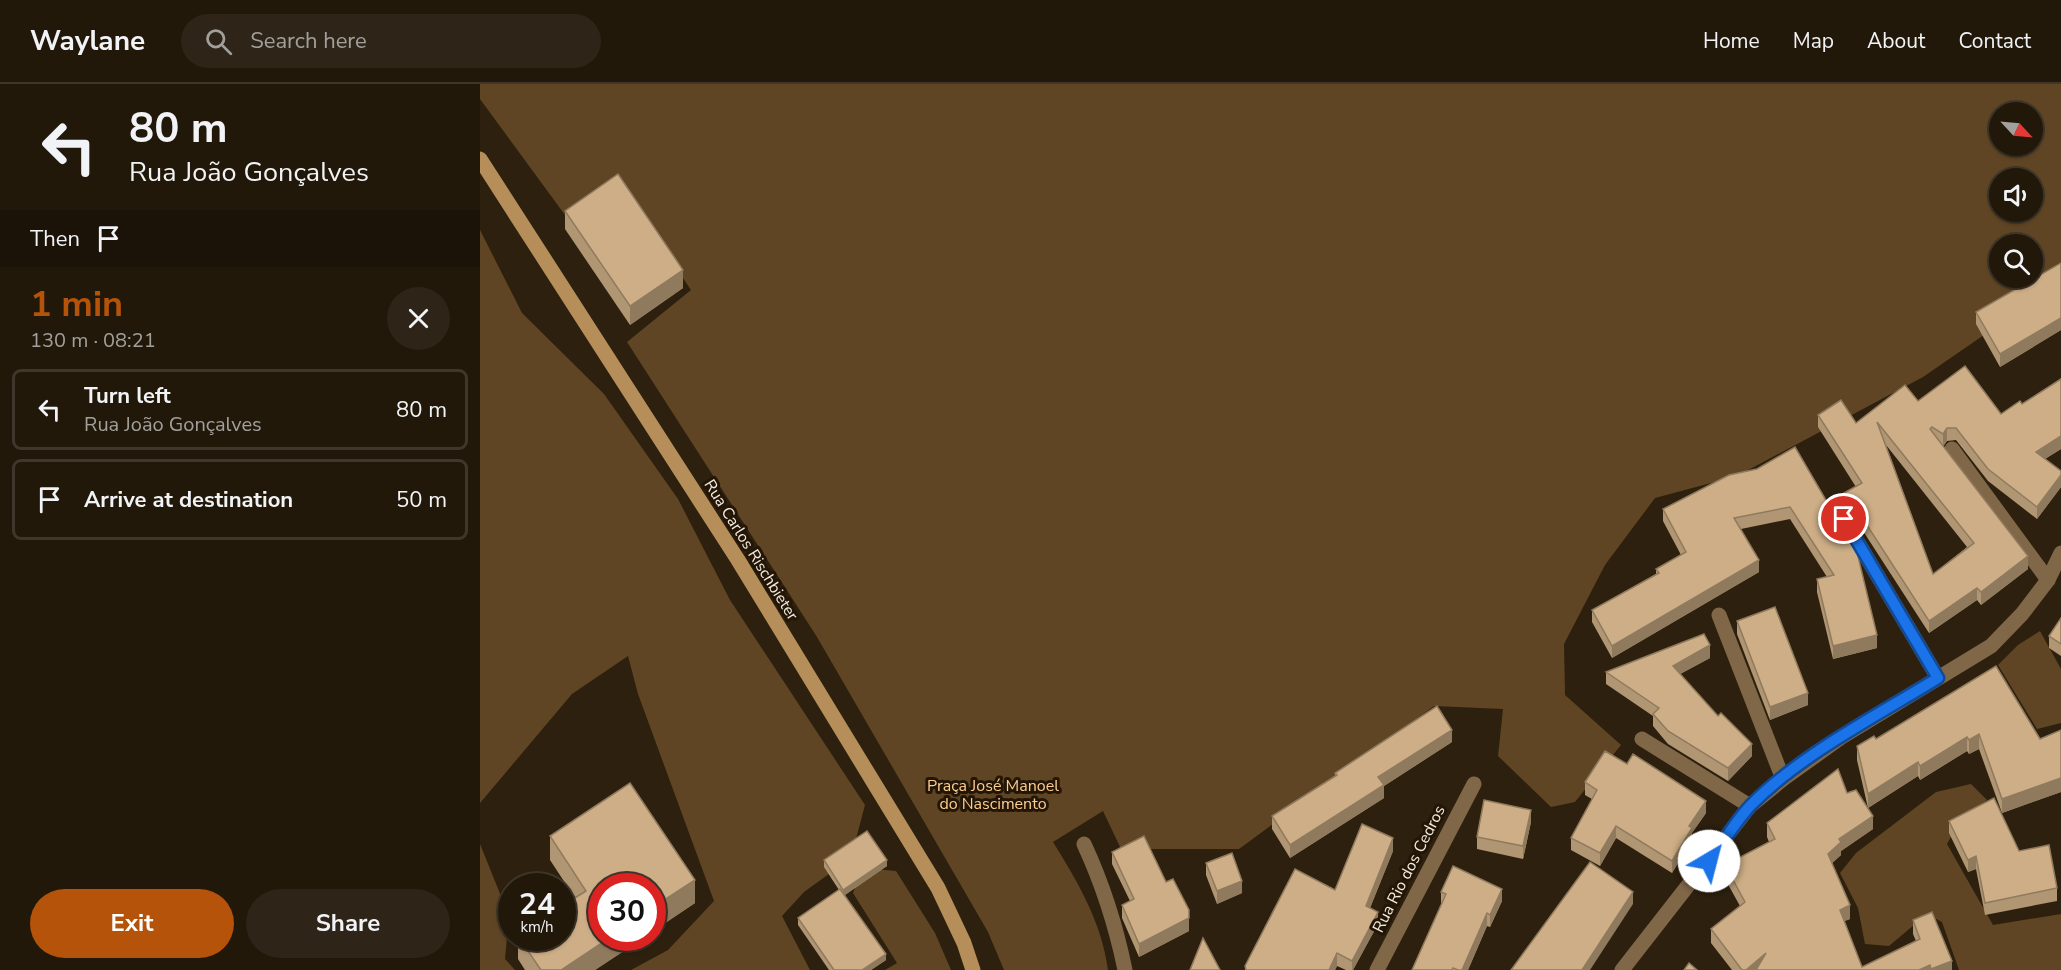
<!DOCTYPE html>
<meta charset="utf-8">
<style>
:root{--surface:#22180a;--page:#2e2518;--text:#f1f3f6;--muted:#a2a09c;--line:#3f372b;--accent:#b45309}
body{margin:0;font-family:"Nunito Sans",sans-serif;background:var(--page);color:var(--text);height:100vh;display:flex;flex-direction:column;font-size:22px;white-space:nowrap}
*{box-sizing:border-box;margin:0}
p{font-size:20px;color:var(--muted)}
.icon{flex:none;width:33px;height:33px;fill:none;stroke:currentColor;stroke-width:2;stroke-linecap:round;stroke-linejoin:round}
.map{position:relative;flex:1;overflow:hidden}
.sheet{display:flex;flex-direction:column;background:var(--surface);width:480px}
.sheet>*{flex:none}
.top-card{background:#22180a;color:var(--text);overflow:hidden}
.needle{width:39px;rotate:116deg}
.buttons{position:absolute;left:1509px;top:18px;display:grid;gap:12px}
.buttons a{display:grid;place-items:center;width:54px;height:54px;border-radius:50%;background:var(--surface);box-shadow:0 2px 4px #0004,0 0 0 2px var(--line);font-size:30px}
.speed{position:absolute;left:18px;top:789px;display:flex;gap:12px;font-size:30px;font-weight:700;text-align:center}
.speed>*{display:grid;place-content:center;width:78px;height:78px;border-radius:50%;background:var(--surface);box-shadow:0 2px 4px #0004,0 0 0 2px var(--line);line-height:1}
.speed small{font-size:15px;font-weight:400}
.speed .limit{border:9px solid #d22;background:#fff;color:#111}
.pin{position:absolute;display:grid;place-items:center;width:51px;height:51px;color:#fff;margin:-26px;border:3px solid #fff;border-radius:50%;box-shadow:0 2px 6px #0007}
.me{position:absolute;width:66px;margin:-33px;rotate:37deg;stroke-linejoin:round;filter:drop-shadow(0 0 4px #0008)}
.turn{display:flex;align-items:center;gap:21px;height:126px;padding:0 30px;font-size:27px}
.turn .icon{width:78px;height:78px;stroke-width:2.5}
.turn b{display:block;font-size:42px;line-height:51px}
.then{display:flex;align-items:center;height:57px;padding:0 30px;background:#0003;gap:12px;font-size:22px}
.round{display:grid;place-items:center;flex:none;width:63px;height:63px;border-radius:32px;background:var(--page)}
.summary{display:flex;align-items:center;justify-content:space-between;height:102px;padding:0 30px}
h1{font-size:36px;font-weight:700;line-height:45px;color:var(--accent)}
.primary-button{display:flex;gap:12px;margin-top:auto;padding:12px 30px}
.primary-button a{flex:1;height:69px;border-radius:36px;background:var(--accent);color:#fff;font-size:24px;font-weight:700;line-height:69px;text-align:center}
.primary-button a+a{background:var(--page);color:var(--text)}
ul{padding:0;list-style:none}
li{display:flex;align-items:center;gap:18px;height:81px;margin:0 12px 9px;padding:0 18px;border:3px solid var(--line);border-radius:9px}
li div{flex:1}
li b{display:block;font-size:22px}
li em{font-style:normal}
header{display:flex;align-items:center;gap:36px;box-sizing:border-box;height:84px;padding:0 30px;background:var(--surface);border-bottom:2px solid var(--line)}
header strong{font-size:28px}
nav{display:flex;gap:33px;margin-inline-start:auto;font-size:21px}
.search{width:420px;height:54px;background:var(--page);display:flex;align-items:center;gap:15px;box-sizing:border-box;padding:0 21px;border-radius:33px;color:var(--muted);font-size:22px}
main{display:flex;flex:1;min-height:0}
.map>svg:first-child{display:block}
</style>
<header>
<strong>Waylane</strong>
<div class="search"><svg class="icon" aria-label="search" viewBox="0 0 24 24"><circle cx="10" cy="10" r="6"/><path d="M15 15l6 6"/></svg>Search here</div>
<nav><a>Home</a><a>Map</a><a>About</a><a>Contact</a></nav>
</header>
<main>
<section class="sheet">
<div class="top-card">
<div class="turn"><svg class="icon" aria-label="left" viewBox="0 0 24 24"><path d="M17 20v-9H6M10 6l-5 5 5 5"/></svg><div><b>80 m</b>Rua João Gonçalves</div></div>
<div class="then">Then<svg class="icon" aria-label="arrive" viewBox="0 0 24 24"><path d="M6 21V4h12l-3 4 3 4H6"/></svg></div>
</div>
<div class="summary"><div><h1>1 min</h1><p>130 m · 08:21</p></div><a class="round"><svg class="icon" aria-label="close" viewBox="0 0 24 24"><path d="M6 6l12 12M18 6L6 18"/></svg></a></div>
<ul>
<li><svg class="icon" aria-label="left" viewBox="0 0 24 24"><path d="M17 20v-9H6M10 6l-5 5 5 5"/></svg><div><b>Turn left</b><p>Rua João Gonçalves</p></div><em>80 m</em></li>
<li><svg class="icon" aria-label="arrive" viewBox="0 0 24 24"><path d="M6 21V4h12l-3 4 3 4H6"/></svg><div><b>Arrive at destination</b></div><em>50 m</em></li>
</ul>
<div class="primary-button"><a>Exit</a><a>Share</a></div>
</section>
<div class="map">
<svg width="1581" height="886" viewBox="0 0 1581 886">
<rect width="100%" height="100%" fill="#2d200e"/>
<g fill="#5f4523" fill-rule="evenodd">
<path d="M0,0H1581V198L1443,293L1257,392L1175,414L1125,481L1084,560L1085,611L1141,661L1095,718L1071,723L1018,672L1023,625L954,622L759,765H641L623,727L573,758C598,798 622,839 628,886H524L508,848L337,553L147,258L211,206L137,96L85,131L0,15ZM1520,28H1552V62H1520ZM1520,94H1552V128H1520ZM1520,160H1552V194H1520Z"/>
<path d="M0,146L42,229L124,310L198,415L250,516L385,721L371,774L324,808L302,832L330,886H151L188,866L234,817L158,610L148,572L92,610L0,719Z"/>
<path d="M1560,547L1581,585V639L1557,645L1518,581L1538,561Z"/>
<path d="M1491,700L1507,716L1482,733L1467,760L1513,841L1581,830V886H1479L1462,838L1447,830L1409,862L1385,860L1378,824L1360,789L1376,769L1456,708Z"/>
<path d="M0,760L29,832L25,875L35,886H0Z"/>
<path d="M383,784L416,787L455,849L471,886H405L417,879L373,809Z"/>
</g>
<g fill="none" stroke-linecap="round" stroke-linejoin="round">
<g stroke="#806747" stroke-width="15">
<path d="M1472,365L1568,496"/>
<path d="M1364,435L1458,594"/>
<path d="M1239,531L1303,695"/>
<path d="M1162,655L1270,722"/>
</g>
<g stroke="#806747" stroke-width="15">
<path d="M604,760C623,801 636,842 645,886"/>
<path d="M897,886L994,700"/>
<path d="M1142,886L1270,722L1303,695L1363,652L1511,562L1542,530L1568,496L1581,469"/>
</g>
<path stroke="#b68e59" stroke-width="15" d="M0,75L258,476L397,704L458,804L484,859L493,886"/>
</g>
<g fill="#b09673" fill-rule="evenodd">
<path d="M85,127L203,204L150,241L85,145Z"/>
<path d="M1581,179V246L1520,283L1496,240V228Z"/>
<path d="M1581,295V365L1565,375L1581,387V403L1557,435L1508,397L1476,356L1467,357L1463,362L1548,485L1501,521L1497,516L1449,549L1372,430L1364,422V409L1376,403L1338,343V331L1376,339L1438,317L1521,330L1542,320ZM1406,361L1487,463L1453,490Z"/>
<path d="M1347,418L1364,425L1357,429L1397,564L1353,575L1337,508V495L1347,493L1310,435L1261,445L1279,488L1132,574L1112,538V526L1176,490V485L1201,471L1183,437V425Z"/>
<path d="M1581,534V572L1569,564V552Z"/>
<path d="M1257,537L1328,621L1290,636L1257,550Z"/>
<path d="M1230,574L1200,590L1272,672L1248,697L1188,660L1173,642V632L1126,600V588Z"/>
<path d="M1516,582L1560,655L1581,646V708L1522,729L1499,665L1489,670L1487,667L1440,696L1438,692L1388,724L1393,745L1361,767V771L1352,779L1370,835L1364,837L1382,883L1436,857L1433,850V836L1472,886H1252L1231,859V845L1260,822L1245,795V781L1289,758L1287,753V739L1367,709L1388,724L1377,676V662L1396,655Z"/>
<path d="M972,658L904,702V714L810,774L792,745V732L855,692V689Z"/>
<path d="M1105,698L1226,729L1212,749V756L1192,789L1136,754L1120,782L1091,766V754L1112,715L1105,711Z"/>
<path d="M1469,737L1539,767L1577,804V817L1505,831L1496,785L1488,788L1469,749Z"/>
<path d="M1051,738L1043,775L997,765V753Z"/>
<path d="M70,752L215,819L115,886H45L38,875V854H82L95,814L70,776Z"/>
<path d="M913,767L890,824L898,840L873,886H866L857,882L855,886H765V882L855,806Z"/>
<path d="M632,768L709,847L659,873L642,834V821L650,817L632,780Z"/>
<path d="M344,776L407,782L365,811L406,876L391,886H349L318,841V834L359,806L344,783Z"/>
<path d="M726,779L762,809L737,820L726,791Z"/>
<path d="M961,808L1022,817L1010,843L1007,842L988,886H932L961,821Z"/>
</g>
<g fill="#907a5e">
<path d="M203,186V204L150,241V222Z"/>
<path d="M1581,234V246L1520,283V270Z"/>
<path d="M1467,344V357L1463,363V350Z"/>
<path d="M1581,352V365L1556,380V368Z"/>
<path d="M1581,391V403L1557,435V423Z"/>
<path d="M1364,413V425L1356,430L1354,423L1356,417Z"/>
<path d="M1548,472V485L1501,521V508Z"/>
<path d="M1279,476V488L1132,574V562Z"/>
<path d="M1497,504V516L1449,549V537Z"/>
<path d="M1397,551V564L1353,575V562Z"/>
<path d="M1230,561V574L1193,594V582Z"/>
<path d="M1328,609V621L1290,636V623Z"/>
<path d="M972,646V658L904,702V714L810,774V761L898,693Z"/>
<path d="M1499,650V665L1489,670V656Z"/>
<path d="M1487,653V667L1440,696V682Z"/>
<path d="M1272,660V672L1248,697V684Z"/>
<path d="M1438,678V692L1388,724V710Z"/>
<path d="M1581,694V708L1522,729V715Z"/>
<path d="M1226,717V729L1212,749V756L1192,789V777L1209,742Z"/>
<path d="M1051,726V738L1043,775V762Z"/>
<path d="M1393,732V745L1361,767V771L1348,783V770L1359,755Z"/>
<path d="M1136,742V754L1120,782V769Z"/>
<path d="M913,754V767L886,834V822Z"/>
<path d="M1496,772V785L1488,788V776Z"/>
<path d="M407,776V782L363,812V806Z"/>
<path d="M215,796V819L172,848V824Z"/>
<path d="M762,797V809L737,820V807Z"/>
<path d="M1022,805V817L1010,843V831Z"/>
<path d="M1153,808V820L1110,886H1102Z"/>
<path d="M1370,821V835L1360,839V826Z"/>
<path d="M898,828V840L873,886H872V877Z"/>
<path d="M1007,829V842L988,886H982Z"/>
<path d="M709,834V847L659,873V860Z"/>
<path d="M129,854H164L115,886H81Z"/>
<path d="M857,869V882L855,886H849Z"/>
<path d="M1286,869L1282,886H1266Z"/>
<path d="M406,870V876L391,886H382Z"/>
<path d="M1472,877V886H1451V885Z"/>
<path d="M1450,881V886H1439Z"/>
</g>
<g fill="#cdae86" stroke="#907a5e" stroke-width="1.5" fill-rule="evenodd">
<path d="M138,90L203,186L150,222L85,127Z"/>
<path d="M1581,179V234L1520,270L1496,228Z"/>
<path d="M1485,282L1521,330L1540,317L1542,320L1581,295V352L1556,368L1581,387V391L1557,423L1508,385L1476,344H1467L1463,350L1452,343L1450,345L1548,472L1501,508L1497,504L1449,537L1372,418L1364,409L1382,399L1338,331L1361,316L1376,339L1425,301L1438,317ZM1397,338L1494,459L1453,490Z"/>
<path d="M1315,363L1347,418L1363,410L1364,413L1356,417L1354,423L1375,460L1397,551L1353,562L1337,495L1354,491L1310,423L1254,434L1279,476L1132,562L1112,526L1179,489L1176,485L1206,468L1183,425L1249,391L1277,385Z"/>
<path d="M1295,523L1328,609L1290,623L1257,537Z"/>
<path d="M1581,534V560L1569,552Z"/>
<path d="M1224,550L1230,561L1193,582L1238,632L1241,629L1272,660L1248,684L1188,647L1173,630L1179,624L1126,588Z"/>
<path d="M1516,582L1560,655L1581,646V694L1522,715L1499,650L1489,656L1487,653L1440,682L1438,678L1388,710L1377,662L1394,652L1396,655Z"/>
<path d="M957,622L972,646L898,693L904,701L810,761L792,732L857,691L855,689Z"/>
<path d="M1125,667L1147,680L1153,670L1226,717L1209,742L1212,744L1192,777L1136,742L1120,769L1091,754L1117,706L1105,698Z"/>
<path d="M1358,685L1367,709L1376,706L1393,732L1359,755L1361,758L1348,770L1370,821L1360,826L1382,883L1440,855L1433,836L1452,828L1472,877L1451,885L1450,881L1439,886H1276L1286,869L1266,886H1262L1231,845L1265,818L1245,781L1295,755L1287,739Z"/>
<path d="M150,699L215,796L172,824V802H122V854H129L81,886H61L39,854H82V822L106,807L70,752Z"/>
<path d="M1514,714L1539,767L1569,761L1577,804L1505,819L1496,772L1488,776L1469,737Z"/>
<path d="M1004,716L1051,726L1043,762L997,753Z"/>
<path d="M882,740L913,754L886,822L898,828L872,877L857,869L849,886H766L765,882L815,785L855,806Z"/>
<path d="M387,747L407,776L363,806L344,776Z"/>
<path d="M664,752L686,798L693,795L709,826V834L659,860L642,821L654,815L632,768Z"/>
<path d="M752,769L762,797L737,807L726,779Z"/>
<path d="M1110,778L1153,808L1102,886H1031Z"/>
<path d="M973,782L1022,805L1010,831L1007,829L982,886H978L973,884L972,886H932L966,810L961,808Z"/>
<path d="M360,805L406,870L382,886H354L318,834Z"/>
<path d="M723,854L740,886H710Z"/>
<path d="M1209,879L1217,886H1204Z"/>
</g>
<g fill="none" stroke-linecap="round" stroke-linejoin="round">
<g stroke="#114b97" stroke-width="15">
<path id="route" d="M1229,777C1243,759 1255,738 1271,721C1320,671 1398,631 1458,594L1364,435"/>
</g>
<use href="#route" stroke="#1a73e8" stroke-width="10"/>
</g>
<g text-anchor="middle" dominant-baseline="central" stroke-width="6" stroke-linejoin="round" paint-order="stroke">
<g font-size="16" fill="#f4ebe0" stroke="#231606">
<text transform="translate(271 466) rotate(58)">Rua Carlos Rischbieter</text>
<text transform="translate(929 785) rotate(-63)">Rua Rio dos Cedros</text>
</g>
<g font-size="16" fill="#fece90" stroke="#231606">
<text x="513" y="702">Praça José Manoel<tspan x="513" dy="18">do Nascimento</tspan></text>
</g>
</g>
</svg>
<div class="buttons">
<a><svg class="needle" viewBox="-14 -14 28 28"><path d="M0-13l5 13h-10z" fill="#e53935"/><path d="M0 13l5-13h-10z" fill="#a2a09c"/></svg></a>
<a><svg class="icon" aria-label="sound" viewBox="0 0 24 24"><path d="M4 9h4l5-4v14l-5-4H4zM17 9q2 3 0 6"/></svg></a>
<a><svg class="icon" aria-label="search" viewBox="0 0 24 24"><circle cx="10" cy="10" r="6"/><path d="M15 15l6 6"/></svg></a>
</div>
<div class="speed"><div>24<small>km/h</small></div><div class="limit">30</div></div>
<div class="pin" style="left:1364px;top:435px;background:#d93025"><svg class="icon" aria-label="arrive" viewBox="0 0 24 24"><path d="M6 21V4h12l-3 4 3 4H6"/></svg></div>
<svg class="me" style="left:1229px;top:777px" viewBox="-20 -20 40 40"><circle r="19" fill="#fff"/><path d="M0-13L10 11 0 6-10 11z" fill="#1a73e8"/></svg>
</div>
</main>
